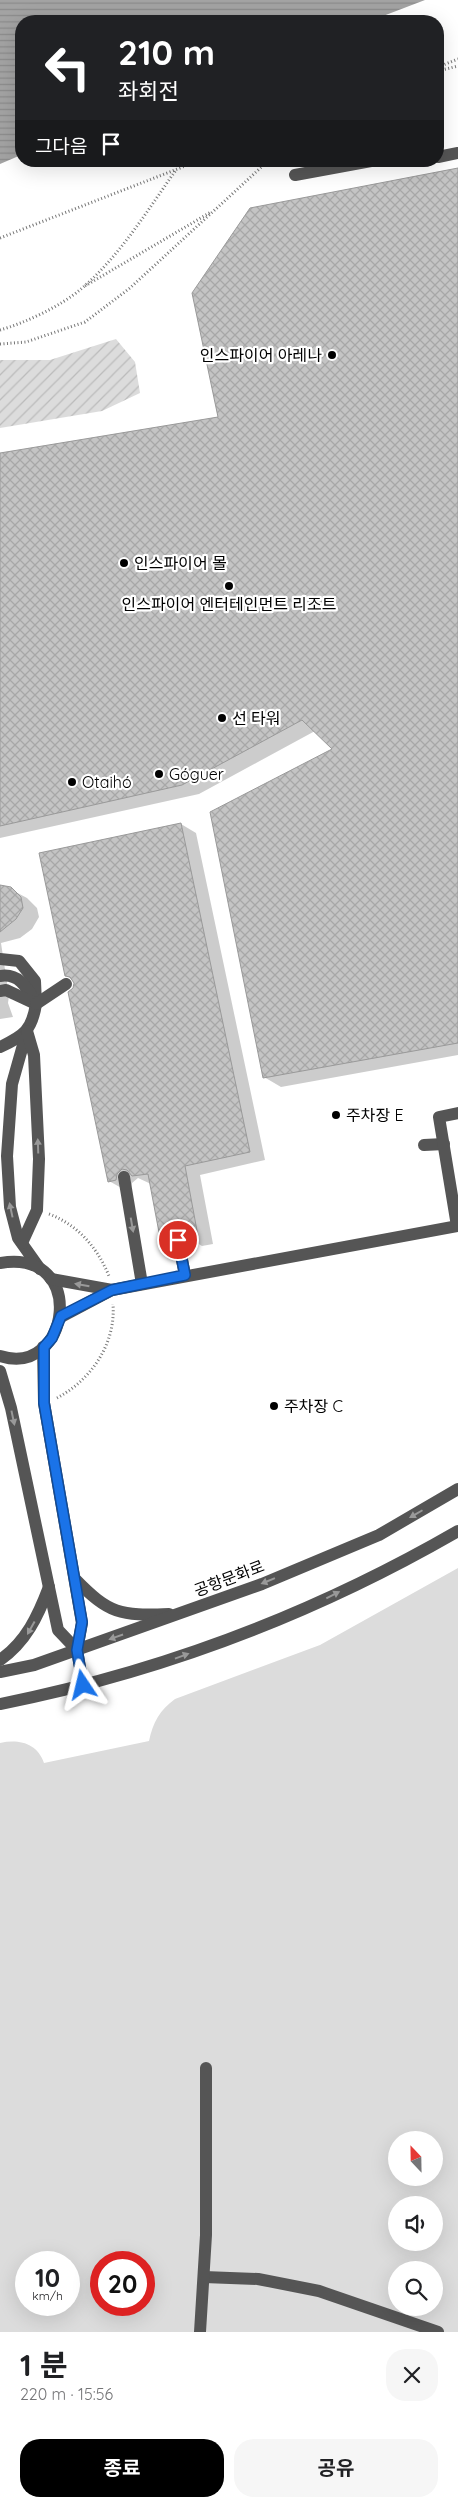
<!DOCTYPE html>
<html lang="ko">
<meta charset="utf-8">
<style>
:root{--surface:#fff;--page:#f6f6f6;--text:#202124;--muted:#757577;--accent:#000}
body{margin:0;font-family:Quicksand,"Noto Sans KR",sans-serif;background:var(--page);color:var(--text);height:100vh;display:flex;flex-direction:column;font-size:19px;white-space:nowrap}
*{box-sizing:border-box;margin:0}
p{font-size:16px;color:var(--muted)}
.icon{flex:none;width:28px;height:28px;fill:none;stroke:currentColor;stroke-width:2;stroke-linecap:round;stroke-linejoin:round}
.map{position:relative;height:2332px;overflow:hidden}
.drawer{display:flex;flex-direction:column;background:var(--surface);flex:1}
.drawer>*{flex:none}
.banner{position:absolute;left:15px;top:15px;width:429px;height:152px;border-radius:20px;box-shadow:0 5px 20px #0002;background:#202124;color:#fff;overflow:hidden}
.needle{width:32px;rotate:338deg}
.tools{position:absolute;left:388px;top:2131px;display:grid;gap:10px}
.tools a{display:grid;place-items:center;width:55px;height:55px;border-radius:50%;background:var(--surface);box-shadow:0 5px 20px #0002;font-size:25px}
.speed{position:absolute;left:15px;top:2251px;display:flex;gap:10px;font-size:25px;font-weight:700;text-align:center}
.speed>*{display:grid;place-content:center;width:65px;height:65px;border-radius:50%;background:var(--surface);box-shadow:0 5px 20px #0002;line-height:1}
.speed small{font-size:12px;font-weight:400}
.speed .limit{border:8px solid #d22;background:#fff;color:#111}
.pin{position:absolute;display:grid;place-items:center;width:42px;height:42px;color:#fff;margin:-21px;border:2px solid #fff;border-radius:50%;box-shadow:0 1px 5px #0007}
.me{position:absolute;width:55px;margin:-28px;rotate:350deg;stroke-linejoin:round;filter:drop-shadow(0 0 4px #0008)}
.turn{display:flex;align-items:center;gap:18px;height:105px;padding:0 20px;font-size:22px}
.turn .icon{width:65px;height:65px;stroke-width:2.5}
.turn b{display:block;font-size:35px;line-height:42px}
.then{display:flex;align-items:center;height:48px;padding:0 20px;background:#0003;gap:10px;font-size:19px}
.round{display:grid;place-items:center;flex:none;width:52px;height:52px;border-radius:20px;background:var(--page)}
.overview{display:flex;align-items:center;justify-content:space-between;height:85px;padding:0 20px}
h1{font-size:30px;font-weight:700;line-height:38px}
.cta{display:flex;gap:10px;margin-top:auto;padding:10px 20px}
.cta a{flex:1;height:58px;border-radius:20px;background:var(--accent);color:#fff;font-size:20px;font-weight:700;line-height:58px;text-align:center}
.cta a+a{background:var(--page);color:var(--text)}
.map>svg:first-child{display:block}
</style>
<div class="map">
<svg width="458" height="2332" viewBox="0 0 458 2332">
<defs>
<pattern id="garden-furrows" width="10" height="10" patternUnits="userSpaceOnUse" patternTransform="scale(1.25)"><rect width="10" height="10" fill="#dcdcdc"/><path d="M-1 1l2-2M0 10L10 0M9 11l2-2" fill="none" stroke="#bbb"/></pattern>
<pattern id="water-rules" width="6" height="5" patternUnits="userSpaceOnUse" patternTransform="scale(1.25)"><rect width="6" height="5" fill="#a3a3a3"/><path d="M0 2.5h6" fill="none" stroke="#8b8b8b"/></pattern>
<pattern id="building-cross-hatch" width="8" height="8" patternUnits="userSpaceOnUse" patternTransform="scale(1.25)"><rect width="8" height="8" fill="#c4c4c4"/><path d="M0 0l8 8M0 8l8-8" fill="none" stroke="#a7a7a7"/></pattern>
</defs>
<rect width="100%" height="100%" fill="#fff"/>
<path fill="#dcdcdc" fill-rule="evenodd" d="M458,1568V2332H0V1743C19,1739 37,1743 44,1763L149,1741C153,1722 160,1710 175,1699L320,1645ZM396,2140H434V2178H396ZM396,2205H434V2242H396ZM26,2262H69V2305H26ZM101,2262H144V2305H101ZM396,2270H434V2308H396Z"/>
<path fill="url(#garden-furrows)" d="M116,339L135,362L140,393L102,411L0,428V360H50Z"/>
<path fill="url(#water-rules)" d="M0,0H425L370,21H21V155L0,164Z"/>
<g fill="#0003" fill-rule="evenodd">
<path d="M458,171V1055L281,1087L264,1077L334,750L315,731L199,794L0,838V454L220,418Z"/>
<path d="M181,824L196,833L265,1160L200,1175L213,1244L202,1246L192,1240L188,1243L185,1250L178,1251L162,1242L151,1184L138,1178L132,1183L131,1188L125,1190L109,1181L74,989L75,983L66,975ZM183,1230L173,1235V1233Z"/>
<path d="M0,886L10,889L27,898L37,908L39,917L32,929L20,938L1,943L9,996L8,1003L13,1017L0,1019Z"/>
</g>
<g fill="url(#building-cross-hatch)" stroke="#999">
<path d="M458,168V1043L263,1078L210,812L332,749L302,720L182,785L0,826V453L218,417L192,293L250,208Z"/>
<path d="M181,823L250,1152L185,1166L198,1236L186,1238L184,1234L177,1232L172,1234L170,1241L161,1243L148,1174L132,1176L127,1170L122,1169L117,1174L116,1180L108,1182L68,992L73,988L74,983L70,977L65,976L39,853Z"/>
<path d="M0,885L11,887L21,897L23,908L16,919L0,932Z"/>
</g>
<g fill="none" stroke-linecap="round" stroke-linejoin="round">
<g stroke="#777" stroke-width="3" stroke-dasharray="1 2.5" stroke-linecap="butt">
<path d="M438,67L458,59"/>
<path d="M438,71L458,66"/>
<path d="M0,238L198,161"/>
<path d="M85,286L211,212"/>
<path d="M0,330C25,323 61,306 81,289C120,256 147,211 176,170"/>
<path d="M0,344L26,342L85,322L130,288L268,161"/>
<path d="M49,1214C78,1225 97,1247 109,1276"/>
<path d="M57,1398C91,1380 116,1344 113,1304"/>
</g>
<g stroke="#555" stroke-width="12">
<path d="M438,157L458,153"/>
<path d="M387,161H417"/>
<path d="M295,175L371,161"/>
<path d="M0,959L19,961L35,981L36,1004"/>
<path d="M0,976C18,973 26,986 34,1000"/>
<path d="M0,991L6,990L36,1004C32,1030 24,1036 0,1047"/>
<path d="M36,1004L66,984"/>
<path d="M27,1031L12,1084L7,1156L10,1207L18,1238L40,1269"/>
<path d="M424,1145L444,1144"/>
<path d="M124,1177L142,1284"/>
<path d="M457,1226L439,1117L458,1113"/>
<path d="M178,1240L185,1275"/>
<path d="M22,1243L37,1210L39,1159L34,1055L27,1031"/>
<path d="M0,1263C89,1248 70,1379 0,1356"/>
<path d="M51,1279L112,1290"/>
<path d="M61,1317L112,1290L458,1226"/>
<path d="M43,1347L44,1403L82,1623L77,1650L83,1685"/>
<path d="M0,1371L11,1408L58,1630L77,1650"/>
<path d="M75,1579C109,1614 120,1616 169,1614"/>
<path d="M0,1660C26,1642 38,1616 49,1587"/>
<path d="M0,1672L34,1665L262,1584L379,1535L458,1489"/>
<path d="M0,1704C161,1672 316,1613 458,1531"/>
<path d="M204,2277L258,2279L319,2291L438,2332"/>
<path d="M200,2332L206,2235V2068"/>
</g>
</g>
<defs><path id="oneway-solid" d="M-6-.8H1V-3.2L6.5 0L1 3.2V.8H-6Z" transform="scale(1.25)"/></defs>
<g fill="#999">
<use href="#oneway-solid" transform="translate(38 1146) rotate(-92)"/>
<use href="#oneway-solid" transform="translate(11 1210) rotate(-102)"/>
<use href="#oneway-solid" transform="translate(132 1225) rotate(80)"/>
<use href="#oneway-solid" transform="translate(82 1285) rotate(-170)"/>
<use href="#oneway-solid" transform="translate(13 1418) rotate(78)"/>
<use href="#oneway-solid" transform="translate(416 1514) rotate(150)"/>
<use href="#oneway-solid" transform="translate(268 1581) rotate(158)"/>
<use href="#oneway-solid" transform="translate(333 1595) rotate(-27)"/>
<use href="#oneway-solid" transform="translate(31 1628) rotate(119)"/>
<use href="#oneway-solid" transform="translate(116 1637) rotate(161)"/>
<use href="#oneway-solid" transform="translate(182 1656) rotate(-20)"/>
</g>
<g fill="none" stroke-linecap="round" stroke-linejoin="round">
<g stroke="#114b97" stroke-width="12">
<path id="route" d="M83,1685L77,1650L82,1622L44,1403V1347L52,1338L61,1316L112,1290L185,1275L178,1240"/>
</g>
<use href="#route" stroke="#1a73e8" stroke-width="9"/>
</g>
<g fill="#000" stroke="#fff" stroke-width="2">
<circle cx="332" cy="355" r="5"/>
<circle cx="124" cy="563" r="5"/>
<circle cx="229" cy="586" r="5"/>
<circle cx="222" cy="718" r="5"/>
<circle cx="159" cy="774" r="5"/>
<circle cx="72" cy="782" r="5"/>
<circle cx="336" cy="1115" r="5"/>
<circle cx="274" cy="1406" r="5"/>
</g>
<g text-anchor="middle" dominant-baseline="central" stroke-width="4.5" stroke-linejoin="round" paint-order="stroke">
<g font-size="16" fill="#000" stroke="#fff" text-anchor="start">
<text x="322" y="355" text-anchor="end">인스파이어 아레나</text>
<text x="134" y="563">인스파이어 몰</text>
<text x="229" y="604" text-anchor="middle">인스파이어 엔터테인먼트 리조트</text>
<text x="232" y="718">선 타워</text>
<text x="169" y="774">Góguer</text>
<text x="82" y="782">Otaihó</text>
<text x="346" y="1115">주차장 E</text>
<text x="284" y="1406">주차장 C</text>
</g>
<g font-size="16" fill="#000" stroke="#fff">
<text transform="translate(229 1578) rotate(-21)">공항문화로</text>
</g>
</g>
</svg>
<div class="tools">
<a><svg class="needle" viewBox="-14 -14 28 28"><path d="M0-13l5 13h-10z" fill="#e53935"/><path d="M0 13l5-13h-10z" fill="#757577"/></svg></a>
<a><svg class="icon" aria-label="sound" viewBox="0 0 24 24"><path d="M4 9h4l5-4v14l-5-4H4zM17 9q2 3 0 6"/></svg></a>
<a><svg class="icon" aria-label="search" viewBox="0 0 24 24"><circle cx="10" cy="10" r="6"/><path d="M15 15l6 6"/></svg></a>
</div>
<div class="speed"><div>10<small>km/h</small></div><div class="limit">20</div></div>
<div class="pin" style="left:178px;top:1240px;background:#d93025"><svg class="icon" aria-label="arrive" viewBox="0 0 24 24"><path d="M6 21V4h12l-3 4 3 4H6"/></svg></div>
<svg class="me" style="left:83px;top:1685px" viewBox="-20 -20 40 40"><path d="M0-17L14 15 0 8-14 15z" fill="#1a73e8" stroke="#fff" stroke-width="4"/></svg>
<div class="banner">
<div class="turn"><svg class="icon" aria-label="left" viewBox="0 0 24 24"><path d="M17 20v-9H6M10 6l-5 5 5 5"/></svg><div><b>210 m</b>좌회전</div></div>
<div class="then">그다음<svg class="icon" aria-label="arrive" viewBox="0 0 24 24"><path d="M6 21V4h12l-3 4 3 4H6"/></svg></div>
</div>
</div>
<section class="drawer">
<div class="overview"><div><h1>1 분</h1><p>220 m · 15:56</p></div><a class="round"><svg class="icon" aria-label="close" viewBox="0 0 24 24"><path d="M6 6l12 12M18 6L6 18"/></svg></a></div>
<div class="cta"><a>종료</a><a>공유</a></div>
</section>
